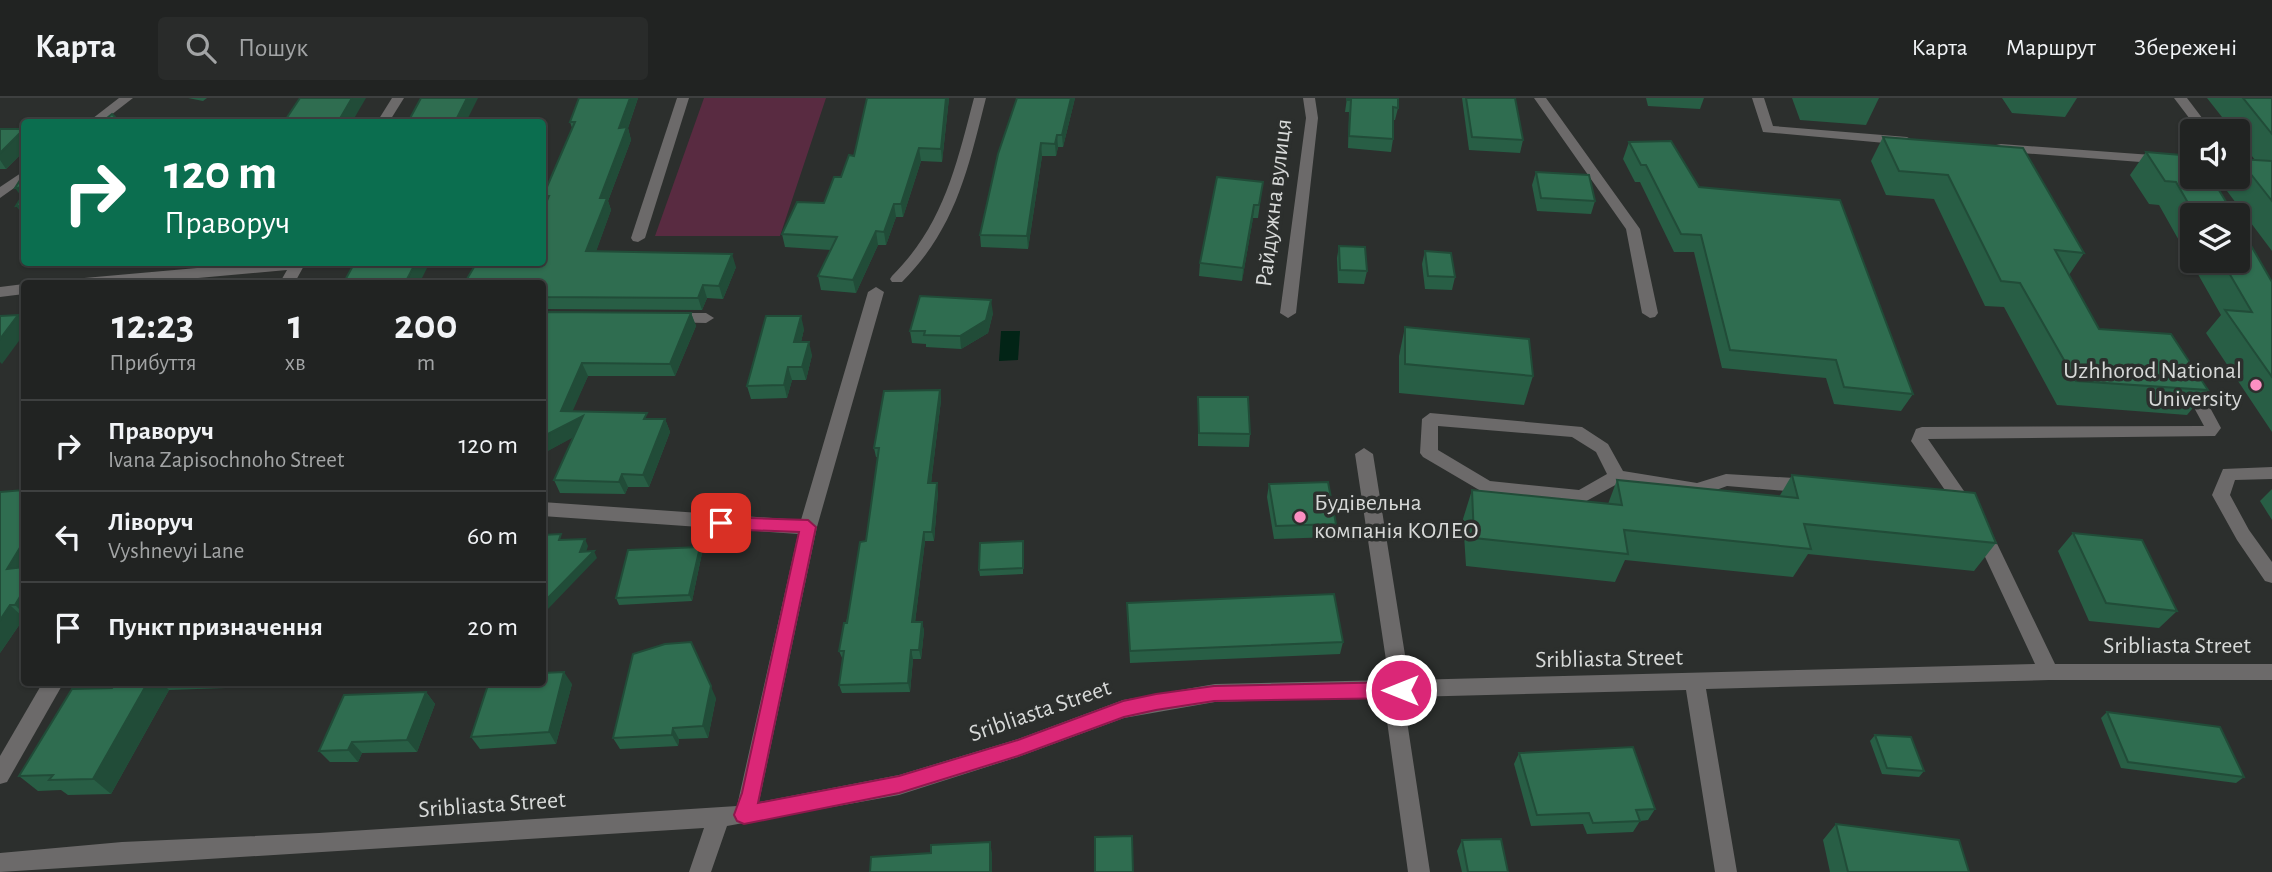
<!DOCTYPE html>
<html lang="uk">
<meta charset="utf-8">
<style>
:root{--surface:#212322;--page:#292b2a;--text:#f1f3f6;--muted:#a2a4a5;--line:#3e4040}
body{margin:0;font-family:"Alegreya Sans",sans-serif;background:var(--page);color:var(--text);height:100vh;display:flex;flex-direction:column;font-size:26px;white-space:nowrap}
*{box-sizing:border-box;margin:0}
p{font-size:23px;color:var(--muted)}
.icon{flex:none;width:38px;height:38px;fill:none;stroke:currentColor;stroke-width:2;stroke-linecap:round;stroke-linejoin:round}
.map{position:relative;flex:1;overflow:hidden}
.details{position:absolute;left:21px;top:182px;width:525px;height:406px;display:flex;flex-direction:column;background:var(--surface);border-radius:7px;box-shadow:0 2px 5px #0004,0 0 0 2px var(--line)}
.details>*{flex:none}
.guide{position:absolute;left:21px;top:21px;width:525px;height:147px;border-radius:7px;box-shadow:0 2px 5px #0004,0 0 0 2px var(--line);background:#0b6e4f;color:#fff;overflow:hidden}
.buttons{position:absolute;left:2180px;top:21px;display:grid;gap:14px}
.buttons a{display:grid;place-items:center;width:70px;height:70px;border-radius:7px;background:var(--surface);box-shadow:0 2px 5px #0004,0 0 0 2px var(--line);font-size:35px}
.pin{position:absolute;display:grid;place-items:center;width:60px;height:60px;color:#fff;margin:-30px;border-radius:14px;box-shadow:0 4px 10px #0006}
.me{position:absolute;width:77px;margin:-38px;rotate:270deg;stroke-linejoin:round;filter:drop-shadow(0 0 5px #0008)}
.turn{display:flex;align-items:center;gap:24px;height:147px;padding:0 28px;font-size:32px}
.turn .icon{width:91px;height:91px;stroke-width:2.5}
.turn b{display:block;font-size:49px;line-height:60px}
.eta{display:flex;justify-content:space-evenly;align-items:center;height:119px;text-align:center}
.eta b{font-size:42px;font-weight:700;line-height:49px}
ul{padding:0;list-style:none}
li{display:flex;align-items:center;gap:21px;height:91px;padding:0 28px;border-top:2px solid var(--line)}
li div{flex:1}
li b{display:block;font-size:26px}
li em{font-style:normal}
header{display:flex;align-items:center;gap:42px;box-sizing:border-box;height:98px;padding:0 35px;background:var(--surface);border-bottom:2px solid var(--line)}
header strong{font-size:33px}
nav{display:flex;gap:38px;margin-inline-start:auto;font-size:24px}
.search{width:490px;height:63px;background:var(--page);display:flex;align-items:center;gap:18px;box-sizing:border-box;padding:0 24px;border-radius:7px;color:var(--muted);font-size:26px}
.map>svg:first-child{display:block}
</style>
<header>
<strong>Карта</strong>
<div class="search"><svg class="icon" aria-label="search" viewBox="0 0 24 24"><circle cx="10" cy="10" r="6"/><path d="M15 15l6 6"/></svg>Пошук</div>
<nav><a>Карта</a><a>Маршрут</a><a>Збережені</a></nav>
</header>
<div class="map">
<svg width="2272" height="774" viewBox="0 0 2272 774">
<rect width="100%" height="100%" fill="#2c2f2d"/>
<path fill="#592b41" d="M704,0H826L780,138H655Z"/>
<path fill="#022416" d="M1001,233H1020L1018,262L999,263Z"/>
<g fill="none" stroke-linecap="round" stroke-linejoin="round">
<g fill="#6c6a6a" fill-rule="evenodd">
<path d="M119,0H133L102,24H88Z"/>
<path d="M392,0H404L389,24H377Z"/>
<path d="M677,0H689L645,140L638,144L633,143L631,140Z"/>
<path d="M974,0H986C968,71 956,130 902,184H892L890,181L892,178C944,126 956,68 974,0Z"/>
<path d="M1303,0H1315L1318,20L1296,215L1288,220L1280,215L1306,20Z"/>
<path d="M1534,0H1546L1640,131L1658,215L1655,219L1650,220L1642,215L1626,131Z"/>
<path d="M1752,0H1764L1773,28L1907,39L1914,43L1907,47L1763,34Z"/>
<path d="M2174,0H2187L2212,33H2199Z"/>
<path d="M2001,46L2193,60V68L1996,53V47Z"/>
<path d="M24,73V83L0,100V89Z"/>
<path d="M263,164H306L294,186H279L287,172L132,186H66L73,181Z"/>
<path d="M24,186V196L0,199V189Z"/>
<path d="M876,189L884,194L817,429L759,704L899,677L1018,641L1123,602L1215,586L1389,582L1355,356L1364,350L1373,356L1409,582L2035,566L1972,431L1975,426H1987L1990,431L2055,566H2272V582H2049L1706,591L1737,774H1715L1686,592L1410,599L1407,623L1430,774H1408L1387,623L1390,599L1215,604L1124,620L1018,659L899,697L727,728L711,774H689L704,730L0,774V755L122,744L319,735L737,708L798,436L542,418V404L801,422L868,194Z"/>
<path d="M671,215H706L714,220L706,225L666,224L663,220Z"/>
<path d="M2187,276L2193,278L2221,330L2215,338L1928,341L1973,406L1970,411H1958L1911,343L1916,331L1922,329L2204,328L2179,282Z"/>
<path d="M1430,315L1582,329L1608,346L1623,373L1697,385L1726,376L1810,381L1819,388L1810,395L1727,388L1697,399L1619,385L1581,406L1486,396L1423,359L1420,355L1422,321ZM1438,328L1572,339L1596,354L1607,376L1579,392L1490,383L1438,352Z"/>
<path d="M2272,369V381L2235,382L2230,397L2249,432L2272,464V485L2265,483L2237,442L2212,397L2223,371Z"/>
<path d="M43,584H64L7,684L0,686V658Z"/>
</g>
</g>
<g fill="#285e45">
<path d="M188,0H207L203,3Z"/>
<path d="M638,0L628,30L631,42L608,103L611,112L596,153L736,169L723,201L707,200L702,212L542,211V164L546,106L543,98L572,30L570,24Z"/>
<path d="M867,0H949L942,64L921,63L903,119H896L886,147H878L856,195L821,192L818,178L831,152L785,149L782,136L824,105L841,79L854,58Z"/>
<path d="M1075,0L1063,49H1058L1056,58H1042L1028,151L981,149L980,137L998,56Z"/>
<path d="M1347,0L1398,10L1395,22H1393V41L1391,54L1348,50L1349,14H1345Z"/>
<path d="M1462,0H1515L1523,42L1520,55L1469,52Z"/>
<path d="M1646,0H1704L1700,11L1648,8Z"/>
<path d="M1792,0H1879L1866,27L1800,22Z"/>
<path d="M2002,0H2077L2065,19L2012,15Z"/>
<path d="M2207,0H2272V153L2221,85L2225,79H2238L2239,61L2255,62L2238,40V33H2233Z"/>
<path d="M0,31H24V53L6,71H0Z"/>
<path d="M1883,39L2084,155L2069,177L2099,231L2208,292L2187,317L2057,307L2004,209L1985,208L1934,101L1886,97L1871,63Z"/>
<path d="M1629,44L1699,89L1913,296L1901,313L1834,306L1826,280L1722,270L1694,154H1674L1640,84H1635L1623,61Z"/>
<path d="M2146,54L2234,117H2193V163H2238L2272,184V334L2206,235L2221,217L2159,107L2149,106L2130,77Z"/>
<path d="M1536,74L1595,103L1591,116L1537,113L1532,87Z"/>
<path d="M1263,84L1258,120H1253L1242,183L1199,178L1200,165Z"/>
<path d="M1339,148L1367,173L1364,186L1338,185L1337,160Z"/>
<path d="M1425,153L1455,179L1452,192L1425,191L1422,166Z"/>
<path d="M542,214L691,215L696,228L675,278H588L572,313L649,321H665L670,334L649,389H628L625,396L560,395L554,382L573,339L542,356Z"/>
<path d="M993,215L988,235L961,251L926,249V246L912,245L910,233Z"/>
<path d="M1405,229L1533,278L1524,307L1399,295V258Z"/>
<path d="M804,231L801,244L812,257L806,282H792L787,300L751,301L747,288Z"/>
<path d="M940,292L941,302L931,385L938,394L934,443H925L915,524H922L924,533L921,561H913L910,594L842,595L839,587L843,562L839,553L866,443L878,359H876L874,350Z"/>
<path d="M1198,299L1250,336L1249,349L1198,348Z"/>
<path d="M1792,377L1996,445L1974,473L1808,456L1793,479L1625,462L1615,484L1466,468L1463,421L1472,392L1608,406L1617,382L1779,399Z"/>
<path d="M1269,386L1336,426L1334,439L1274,441L1267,399Z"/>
<path d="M2272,391V422L2260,403Z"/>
<path d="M24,392V520L0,555Z"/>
<path d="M2073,435L2177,513L2159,530L2089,523L2058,453Z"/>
<path d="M1023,443V476L980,478L979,472Z"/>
<path d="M700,449L702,455L692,503L619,507L616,500Z"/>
<path d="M1127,505L1343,544L1340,556L1130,565Z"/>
<path d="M115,584H229L226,590L169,592L111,696L68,697L61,692L38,693L19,678L112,590Z"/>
<path d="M572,586L556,646L480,651L471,639Z"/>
<path d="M426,594L435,606L417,654L362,655L358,664H330L319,653Z"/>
<path d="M716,600L708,640L679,641L678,648L620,651L613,640Z"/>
<path d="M2107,614L2244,679L2236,685L2121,670L2101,620Z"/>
<path d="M1875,637L1924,673L1919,679L1882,676L1870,643Z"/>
<path d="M1519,655L1655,711L1648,722L1640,723L1633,734L1587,736L1583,726L1531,728L1514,666Z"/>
<path d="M1836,726L1969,774H1830L1823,742Z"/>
<path d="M1462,742L1508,774H1462L1457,753Z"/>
</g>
<g fill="#214c38">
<path d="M352,0H366L352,24H338Z"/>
<path d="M467,0H478L466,24H455Z"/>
<path d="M630,0H638L628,30L631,42L608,103L611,112L592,165L586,153L619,30Z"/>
<path d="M946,0H949L942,64L941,51Z"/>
<path d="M1071,0H1075L1063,49L1062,37Z"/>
<path d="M115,19L119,24H112Z"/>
<path d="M24,31V53L6,71L0,62V55Z"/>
<path d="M1057,37L1058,49L1056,58L1055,46Z"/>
<path d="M1041,45L1042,58L1028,151L1027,138Z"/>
<path d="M919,50L921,63L903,119L901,106Z"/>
<path d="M24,89V102L15,90Z"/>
<path d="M894,106L896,119L886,147L884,134Z"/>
<path d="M24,107V118L16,108Z"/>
<path d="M1254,107L1253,120L1242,183L1243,170Z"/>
<path d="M876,133L878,147L856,195L853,182Z"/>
<path d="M732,156L736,169L723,201L719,188Z"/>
<path d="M416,164H430L419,186H406Z"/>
<path d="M703,187L707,200L702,212L698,200Z"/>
<path d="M991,202L993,215L988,235L961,251L960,238Z"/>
<path d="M691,215L696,228L675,278L670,266Z"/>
<path d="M18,217L24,225V236L2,266L0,264V241Z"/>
<path d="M801,218L804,231L798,257L794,244Z"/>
<path d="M809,244L812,257L806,282L802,269Z"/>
<path d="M582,265L588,278L567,326L561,313Z"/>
<path d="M788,269L792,282L787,300L784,287Z"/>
<path d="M940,292L941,302L930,394L928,385Z"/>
<path d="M583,318L589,331L542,356V339Z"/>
<path d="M665,321L670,334L649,389L643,377Z"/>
<path d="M622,376L628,389L625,396L619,384Z"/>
<path d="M937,385L938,394L934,443L932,434Z"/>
<path d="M924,434L925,443L914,533L912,524Z"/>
<path d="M585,441L588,448L584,461L580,454Z"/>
<path d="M24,443V476L7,471Z"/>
<path d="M700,449L702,455L692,503L689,497Z"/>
<path d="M594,453L597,460L546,513L542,515V506Z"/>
<path d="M24,492V516L15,507Z"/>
<path d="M10,507L24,520L0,555V522Z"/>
<path d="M922,524L924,533L921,561L919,552Z"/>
<path d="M691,544L716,600L708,640L703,628Z"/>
<path d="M911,552L913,561L910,594L908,585Z"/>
<path d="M564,574L572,586L556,646L549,634Z"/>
<path d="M148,584H161L169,592L111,696L93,681Z"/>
<path d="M220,584H229L226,590Z"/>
<path d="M426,594L435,606L417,654L407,642Z"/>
<path d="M673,630L679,641L678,648L672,637Z"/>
<path d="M352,644L362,655L358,664L348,652Z"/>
<path d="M990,744L992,755V774H990Z"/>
</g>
<g fill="#2f6d50" stroke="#214c38" stroke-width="2">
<path d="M300,0H352L338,24H284Z"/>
<path d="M421,0H467L455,24H408Z"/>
<path d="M579,0H630L619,30L627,29L600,100H607L586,153L732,156L719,188L703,187L698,200L542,199V186H464L477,164H542V114L549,98H543L575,24H570Z"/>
<path d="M867,0H946L941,51L919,50L901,106H894L884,134L876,133L853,182L818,178L837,139L782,136L797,104L824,105L834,79H841L849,57L854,58Z"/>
<path d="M1017,0H1071L1062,37H1057L1055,46L1041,45L1027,138L980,137L998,56Z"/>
<path d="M1347,0H1398V10L1393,9V41L1349,38L1351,2H1347Z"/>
<path d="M1466,0H1515L1523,42L1472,39Z"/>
<path d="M2243,0H2272V36Z"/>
<path d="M112,16L115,19L112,24H102Z"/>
<path d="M0,31H24L0,55Z"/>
<path d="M1883,39L2023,50L2084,155L2055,152L2099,231L2171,236L2208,292L2076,283L2020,185L2001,183L1948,77L1899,73Z"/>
<path d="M1671,43L1699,89L1840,102L1913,296L1844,289L1836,262L1730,252L1701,137L1681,136L1646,67H1641L1629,44Z"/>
<path d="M2146,54L2193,58V79H2211L2234,117H2195L2176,84L2165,83Z"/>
<path d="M2239,61L2272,63V103Z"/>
<path d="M1536,74L1589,77L1595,103L1541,100Z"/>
<path d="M24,76V89L15,90Z"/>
<path d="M1217,79L1263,84L1259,107H1254L1243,170L1200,165Z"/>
<path d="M24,95V107L16,108Z"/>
<path d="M2238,125L2272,184V279L2225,212L2252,214L2222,163H2238Z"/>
<path d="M1339,148L1365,149L1367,173L1340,172Z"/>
<path d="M1425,153L1451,155L1455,179L1428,178Z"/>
<path d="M355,164H416L405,185L343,186Z"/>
<path d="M235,184L234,186H196Z"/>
<path d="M920,198L991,202L986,222L960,238L924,237L925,233H910Z"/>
<path d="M542,214L691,215L670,266L582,265L561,313L647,315L644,321H665L643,377L622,376L619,384L554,382L583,318L542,339Z"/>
<path d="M18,217L0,241V218Z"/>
<path d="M766,218H801L794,244H809L802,269H788L784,287L747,288Z"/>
<path d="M1405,229L1529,241L1533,278L1405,266Z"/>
<path d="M940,292L928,385H937L932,434H924L912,524H922L919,552H911L908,585L839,587L844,553H839L844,525H847L860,444L866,443L879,350H874L884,293Z"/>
<path d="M1198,299H1248L1250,336L1199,335Z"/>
<path d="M1792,377L1975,395L1996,445L1804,426L1811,451L1624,432L1628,456L1474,440L1472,392L1622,407L1617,382L1798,400Z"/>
<path d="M1328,384L1336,426L1276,428L1269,386Z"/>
<path d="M24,392V443L7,471L24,469V492L15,507H10L0,522V394Z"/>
<path d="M2073,435L2142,442L2177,513L2106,505Z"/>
<path d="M561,436L559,442L585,441L580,454L594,453L542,506V437Z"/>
<path d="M1023,443V470L979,472L980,445Z"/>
<path d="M700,449L689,497L616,500L628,452Z"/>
<path d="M1334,496L1343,544L1130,553L1127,505Z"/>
<path d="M691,544L711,588L703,628L673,630L672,637L613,640L633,556L665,546Z"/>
<path d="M564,574L549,634L471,639L489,584H542V575Z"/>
<path d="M115,584H148L93,681L49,682L53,677L19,678L72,591L112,590Z"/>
<path d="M426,594L407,642L352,644L348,652L319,653L344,597Z"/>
<path d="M2107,614L2220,629L2244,679L2128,664Z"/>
<path d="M1875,637L1911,639L1924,673L1887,670Z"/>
<path d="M1633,649L1655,711L1636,712L1640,723L1593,725L1589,715L1537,717L1519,655Z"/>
<path d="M1836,726L1959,742L1969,774H1848Z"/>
<path d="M1132,738L1133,774H1095V739Z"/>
<path d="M1501,741L1508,774H1468L1462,742Z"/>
<path d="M990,744V774H870L871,759L931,755V747Z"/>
</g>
<path fill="#db2777" stroke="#8e194d" stroke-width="2" d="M721,419L808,422L816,429L758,705L899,678L1018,642L1123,603L1156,596L1214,588L1401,584L1410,592L1401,600L1214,603L1156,612L1124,619L1018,658L899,695L744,726L737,723L734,717L742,695L799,434L721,431L713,425Z"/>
<g fill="#fc8fc2" stroke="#2c2f2d" stroke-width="2.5">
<circle cx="2256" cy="287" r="7"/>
<circle cx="1300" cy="419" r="7"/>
</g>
<g text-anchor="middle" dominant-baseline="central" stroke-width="7" stroke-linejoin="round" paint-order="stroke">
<g font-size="24" fill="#d7d9d8" stroke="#2c2f2d">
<text transform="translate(1274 105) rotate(-83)">Райдужна вулиця</text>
<text x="2177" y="548">Sribliasta Street</text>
<text transform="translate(1609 561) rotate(-1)">Sribliasta Street</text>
<text transform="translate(1040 613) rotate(-19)">Sribliasta Street</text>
<text transform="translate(492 707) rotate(-4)">Sribliasta Street</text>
</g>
<g font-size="24" fill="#d7d9d8" stroke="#2c2f2d" text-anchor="end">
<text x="2242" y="273">Uzhhorod National<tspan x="2242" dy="28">University</tspan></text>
<text x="1314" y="405" text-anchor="start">Будівельна<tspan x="1314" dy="28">компанія КОЛЕО</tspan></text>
</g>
</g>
</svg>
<div class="buttons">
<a><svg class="icon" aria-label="sound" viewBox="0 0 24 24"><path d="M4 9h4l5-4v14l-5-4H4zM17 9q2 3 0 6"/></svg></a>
<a><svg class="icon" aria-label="layers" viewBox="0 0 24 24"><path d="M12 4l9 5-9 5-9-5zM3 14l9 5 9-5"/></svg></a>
</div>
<div class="pin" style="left:721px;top:425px;background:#d93025"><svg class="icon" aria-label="arrive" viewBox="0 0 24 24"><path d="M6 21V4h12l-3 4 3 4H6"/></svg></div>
<svg class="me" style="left:1401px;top:592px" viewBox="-20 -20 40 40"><circle r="17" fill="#db2777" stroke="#fff" stroke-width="3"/><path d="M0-11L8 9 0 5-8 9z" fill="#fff"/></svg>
<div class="guide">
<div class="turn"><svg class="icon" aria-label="right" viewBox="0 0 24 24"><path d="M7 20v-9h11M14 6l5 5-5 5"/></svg><div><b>120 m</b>Праворуч</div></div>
</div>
<section class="details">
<div class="eta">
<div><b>12:23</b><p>Прибуття</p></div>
<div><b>1</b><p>хв</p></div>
<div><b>200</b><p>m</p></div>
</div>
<ul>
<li><svg class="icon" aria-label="right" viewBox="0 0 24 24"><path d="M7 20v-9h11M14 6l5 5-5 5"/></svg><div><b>Праворуч</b><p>Ivana Zapisochnoho Street</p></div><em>120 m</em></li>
<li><svg class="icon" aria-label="left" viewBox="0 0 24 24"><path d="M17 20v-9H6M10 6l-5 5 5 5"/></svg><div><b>Ліворуч</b><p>Vyshnevyi Lane</p></div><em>60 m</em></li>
<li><svg class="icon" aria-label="arrive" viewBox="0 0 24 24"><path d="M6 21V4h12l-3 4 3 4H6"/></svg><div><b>Пункт призначення</b></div><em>20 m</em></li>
</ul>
</section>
</div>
